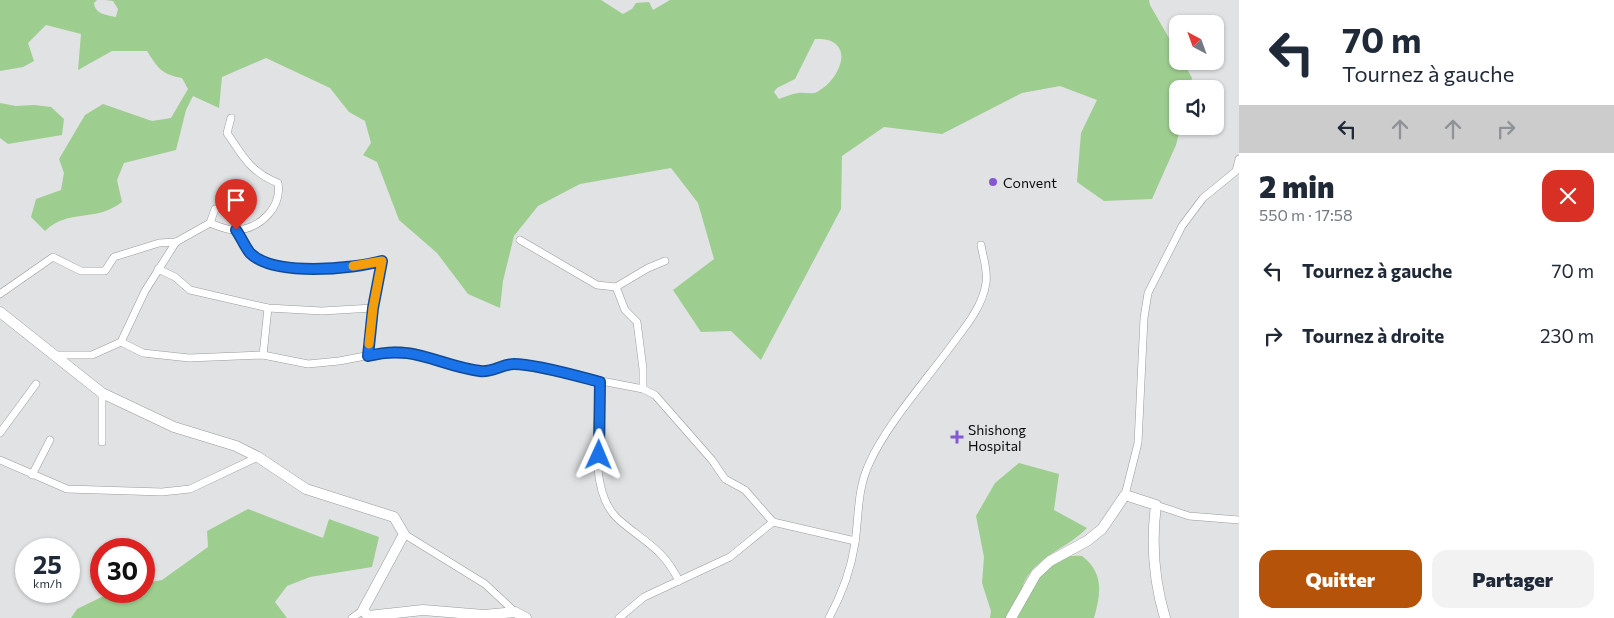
<!DOCTYPE html>
<html lang="fr">
<meta charset="utf-8">
<style>
:root{--surface:#fff;--page:#f2f2f3;--text:#1f2937;--muted:#747a83;--accent:#b45309}
body{margin:0;font-family:Commissioner,sans-serif;background:var(--page);color:var(--text);height:100vh;display:flex;flex-direction:column;font-size:19px;white-space:nowrap}
*{box-sizing:border-box;margin:0}
p{font-size:16px;color:var(--muted)}
.icon{flex:none;width:28px;height:28px;fill:none;stroke:currentColor;stroke-width:2;stroke-linecap:round;stroke-linejoin:round}
.map{position:relative;flex:1;overflow:hidden}
.sheet{display:flex;flex-direction:column;background:var(--surface);width:375px}
.sheet>*{flex:none}
.hud{background:#fff;color:var(--text);overflow:hidden}
.needle{width:32px;rotate:319deg}
.tools{position:absolute;left:1169px;top:15px;display:grid;gap:10px}
.tools a{display:grid;place-items:center;width:55px;height:55px;border-radius:10px;background:var(--surface);box-shadow:0 1px 4px #0004;font-size:25px}
.speed{position:absolute;left:15px;top:538px;display:flex;gap:10px;font-size:25px;font-weight:700;text-align:center}
.speed>*{display:grid;place-content:center;width:65px;height:65px;border-radius:50%;background:var(--surface);box-shadow:0 1px 4px #0004;line-height:1}
.speed small{font-size:12px;font-weight:400}
.speed .limit{border:8px solid #d22;background:#fff;color:#111}
.pin{position:absolute;display:grid;place-items:center;width:42px;height:42px;color:#fff;margin:-51px -21px;border-radius:50% 50% 50% 0;rotate:-45deg;box-shadow:0 0 5px #0007}
.pin .icon{rotate:45deg}
.me{position:absolute;width:55px;margin:-28px;rotate:1deg;stroke-linejoin:round;filter:drop-shadow(0 0 4px #0008)}
.turn{display:flex;align-items:center;gap:18px;height:105px;padding:0 20px;font-size:22px}
.turn .icon{width:65px;height:65px;stroke-width:2.5}
.turn b{display:block;font-size:35px;line-height:42px}
.lanes{display:flex;align-items:center;height:48px;padding:0 20px;background:#0003;justify-content:center;gap:25px;direction:ltr}
.lanes .off{opacity:.35}
.round{display:grid;place-items:center;flex:none;width:52px;height:52px;border-radius:15px;background:var(--page)}
.headline{display:flex;align-items:center;justify-content:space-between;height:85px;padding:0 20px}
h1{font-size:30px;font-weight:800;line-height:38px}
.action{display:flex;gap:10px;margin-top:auto;padding:10px 20px}
.action a{flex:1;height:58px;border-radius:15px;background:var(--accent);color:#fff;font-size:20px;font-weight:800;line-height:58px;text-align:center}
.action a+a{background:var(--page);color:var(--text)}
ul{padding:0;list-style:none}
li{display:flex;align-items:center;gap:15px;height:65px;padding:0 20px}
li div{flex:1}
li b{display:block;font-size:19px}
li em{font-style:normal}
main{display:flex;flex:1;min-height:0}
.map>svg:first-child{display:block}
</style>
<main>
<div class="map">
<svg width="1239" height="618" viewBox="0 0 1239 618">
<rect width="100%" height="100%" fill="#e0e2e3"/>
<g fill="#9ecd90" fill-rule="evenodd">
<path d="M0,0H97L94,3C95,14 106,15 116,17L118,9L113,1L105,0H601L623,14L632,9L636,3L649,2L653,10L670,0H1149L1150,5L1177,52L1178,61H1183L1192,78L1190,89H1178V126H1181L1176,145L1152,199L1104,201L1077,182L1081,133L1097,100L1060,86L1022,93L942,134L884,127L842,156L841,209L761,360L731,331L701,332L673,290L714,259L698,203L671,168L580,184L538,206L514,236L503,281L500,308L468,294L437,253L399,220L377,162L363,155L371,143L365,121L349,112L330,88L266,58L222,77L219,108L193,96L186,110L176,150L124,163L117,180L122,202C95,223 69,208 45,231L31,217L36,199L61,190L64,173L59,159L85,115L103,104L152,121L171,118L188,89L182,78C161,74 158,68 147,51H112L78,70L81,34L46,25L28,43L34,61L23,67L0,71ZM815,39C857,37 842,79 817,92C811,95 804,92 798,93C791,94 785,97 779,99L774,92L777,88L795,79Z"/>
<path d="M0,103L16,106L34,105L51,107L64,119L62,135L8,144L0,138Z"/>
<path d="M1019,463L1059,474L1054,510L1087,528C1067,549 1035,556 1023,585L1028,593C1040,572 1054,553 1082,556C1104,573 1101,593 1094,618H990L991,611L982,583L984,557L976,516L995,483Z"/>
<path d="M248,509L323,538L329,519L379,537L372,567L310,577L287,586L275,602L287,618H71L77,609L114,591H144V583L162,580L208,547L207,531Z"/>
</g>
<g fill="none" stroke-linecap="round" stroke-linejoin="round">
<g stroke="#9a9b9c" stroke-width="8">
<g id="street">
<path d="M210,223C218,226 228,231 237,230C261,228 282,207 278,183C250,172 243,156 227,133L231,118"/>
<path d="M236,230C240,237 244,247 250,253C274,277 351,268 382,261L373,308L368,356"/>
<path d="M520,240L597,285L616,287L625,310L637,322L643,369V389"/>
<path d="M158,269L175,277L190,290L268,308L322,311L373,308"/>
<path d="M616,287L648,268L665,261"/>
<path d="M0,294L53,257L81,271H105L114,257L159,243L176,242"/>
<path d="M121,342L145,291L176,242L210,223L215,209"/>
<path d="M55,355H92L121,342L143,353L189,358L263,355L308,364L339,361L397,350L414,352L454,366L483,372L513,364L643,389L655,395L712,460L725,479L745,490L773,522L855,541"/>
<path d="M263,355L268,308"/>
<path d="M600,381C599,420 587,491 618,519C644,542 663,548 679,581"/>
<path d="M0,433L36,384"/>
<path d="M102,442V393"/>
<path d="M0,460L67,489L162,492L190,489L258,457"/>
<path d="M32,475L50,440"/>
<path d="M1125,495L1138,443L1144,318L1148,293L1182,226L1203,198L1236,171L1239,159"/>
<path d="M1156,505L1189,516L1239,520"/>
<path d="M404,534L485,584L515,612"/>
<path d="M352,618L363,610"/>
<path d="M619,618L644,597L730,557L773,522"/>
<path d="M829,618C842,594 851,570 855,543C859,515 857,490 869,464C886,425 928,378 954,342C967,325 983,305 986,283C988,270 983,257 981,245"/>
</g>
</g>
<g stroke="#9a9b9c" stroke-width="11">
<g id="secondary">
<path d="M0,312L102,393L174,427L236,446L258,457L306,489L394,517L404,534L363,610L368,616L423,610L484,615L515,612L526,618"/>
<path d="M1011,618L1036,574L1050,561L1087,541L1102,529L1125,495L1156,505C1151,543 1154,581 1165,618"/>
</g>
</g>
<use href="#street" stroke="#fff" stroke-width="7"/>
<use href="#secondary" stroke="#fff" stroke-width="10"/>
</g>
<g fill="none" stroke-linecap="round" stroke-linejoin="round">
<g stroke="#114b97" stroke-width="12">
<path id="route" d="M236,230C241,237 245,247 250,253C274,277 352,269 382,261L373,308L368,356C415,344 436,365 480,371C491,373 503,364 514,364C536,364 577,376 600,382L599,455"/>
</g>
<use href="#route" stroke="#1a73e8" stroke-width="9"/>
<path stroke="#f59e0b" stroke-width="9" d="M353,266L382,261L373,308L369,344"/>
</g>
<g fill="#8458d2" stroke="#e0e2e3" stroke-width="2">
<circle cx="993" cy="182" r="5"/>
<path d="M954.5 429.5h5v5h5v5h-5v5h-5v-5h-5v-5h5z"/>
</g>
<g text-anchor="middle" dominant-baseline="central" stroke-width="4" stroke-linejoin="round" paint-order="stroke">
<g font-size="14" fill="#0b0b0c" stroke="#e0e2e3" text-anchor="start">
<text x="1003" y="182">Convent</text>
<text x="968" y="429">Shishong<tspan x="968" dy="16">Hospital</tspan></text>
</g>
</g>
</svg>
<div class="tools">
<a><svg class="needle" viewBox="-14 -14 28 28"><path d="M0-13l5 13h-10z" fill="#e53935"/><path d="M0 13l5-13h-10z" fill="#747a83"/></svg></a>
<a><svg class="icon" aria-label="sound" viewBox="0 0 24 24"><path d="M4 9h4l5-4v14l-5-4H4zM17 9q2 3 0 6"/></svg></a>
</div>
<div class="speed"><div>25<small>km/h</small></div><div class="limit">30</div></div>
<div class="pin" style="left:236px;top:230px;background:#d93025"><svg class="icon" aria-label="arrive" viewBox="0 0 24 24"><path d="M6 21V4h12l-3 4 3 4H6"/></svg></div>
<svg class="me" style="left:599px;top:455px" viewBox="-20 -20 40 40"><path d="M0-17L14 15 0 8-14 15z" fill="#1a73e8" stroke="#fff" stroke-width="4"/></svg>
</div>
<section class="sheet">
<div class="hud">
<div class="turn"><svg class="icon" aria-label="left" viewBox="0 0 24 24"><path d="M17 20v-9H6M10 6l-5 5 5 5"/></svg><div><b>70 m</b>Tournez à gauche</div></div>
<div class="lanes"><svg class="icon" aria-label="left" viewBox="0 0 24 24"><path d="M17 20v-9H6M10 6l-5 5 5 5"/></svg><svg class="icon off" aria-label="ahead" viewBox="0 0 24 24"><path d="M12 20V5M6 11l6-6 6 6"/></svg><svg class="icon off" aria-label="ahead" viewBox="0 0 24 24"><path d="M12 20V5M6 11l6-6 6 6"/></svg><svg class="icon off" aria-label="right" viewBox="0 0 24 24"><path d="M7 20v-9h11M14 6l5 5-5 5"/></svg></div>
</div>
<div class="headline"><div><h1>2 min</h1><p>550 m · 17:58</p></div><a class="round" style="background:#d93025;color:#fff"><svg class="icon" aria-label="close" viewBox="0 0 24 24"><path d="M6 6l12 12M18 6L6 18"/></svg></a></div>
<ul>
<li><svg class="icon" aria-label="left" viewBox="0 0 24 24"><path d="M17 20v-9H6M10 6l-5 5 5 5"/></svg><div><b>Tournez à gauche</b></div><em>70 m</em></li>
<li><svg class="icon" aria-label="right" viewBox="0 0 24 24"><path d="M7 20v-9h11M14 6l5 5-5 5"/></svg><div><b>Tournez à droite</b></div><em>230 m</em></li>
</ul>
<div class="action"><a>Quitter</a><a>Partager</a></div>
</section>
</main>
